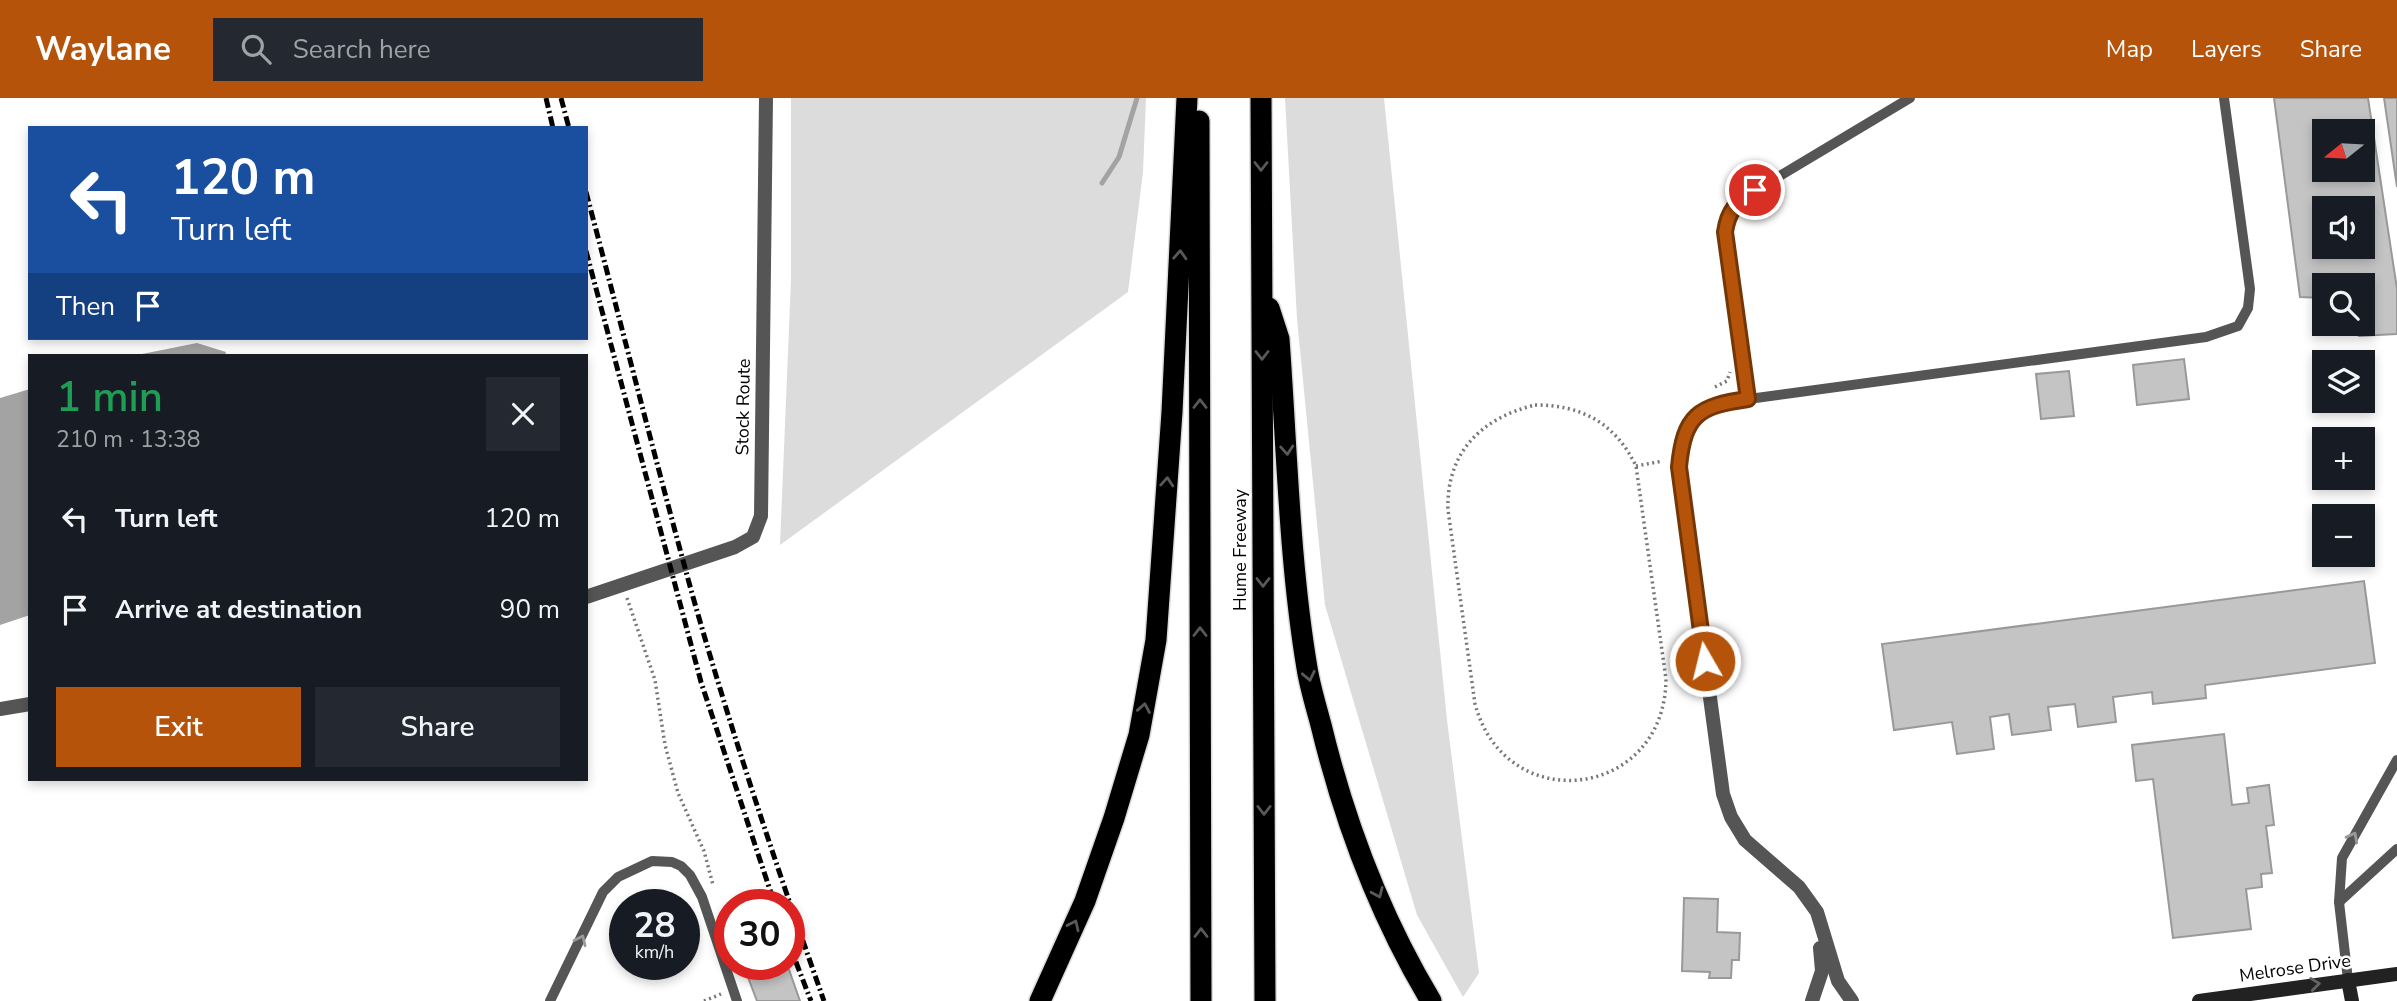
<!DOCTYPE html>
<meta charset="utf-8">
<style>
:root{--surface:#171b24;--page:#242831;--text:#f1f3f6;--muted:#9ea1a6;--accent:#b45309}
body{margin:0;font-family:"Nunito Sans",sans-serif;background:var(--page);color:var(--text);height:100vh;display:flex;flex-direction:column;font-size:26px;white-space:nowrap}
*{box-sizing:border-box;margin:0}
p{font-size:23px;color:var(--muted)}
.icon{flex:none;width:38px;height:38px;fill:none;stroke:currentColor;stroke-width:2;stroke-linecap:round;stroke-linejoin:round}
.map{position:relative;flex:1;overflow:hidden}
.sheet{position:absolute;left:28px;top:256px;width:560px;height:427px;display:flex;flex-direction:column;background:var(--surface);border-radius:0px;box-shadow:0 4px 10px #0003}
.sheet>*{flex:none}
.hud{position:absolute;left:28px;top:28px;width:560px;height:214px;border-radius:0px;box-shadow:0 4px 10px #0003;background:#1a4fa0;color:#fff;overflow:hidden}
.needle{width:46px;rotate:252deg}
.fabs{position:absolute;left:2312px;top:21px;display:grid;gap:14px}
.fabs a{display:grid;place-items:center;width:63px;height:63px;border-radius:0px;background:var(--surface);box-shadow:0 4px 10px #0003;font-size:35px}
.speed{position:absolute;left:609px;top:791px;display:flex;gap:14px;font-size:35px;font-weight:700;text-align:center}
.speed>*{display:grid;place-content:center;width:91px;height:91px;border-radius:50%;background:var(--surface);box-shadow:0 4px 10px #0003;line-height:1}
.speed small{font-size:18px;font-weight:400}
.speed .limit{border:10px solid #d22;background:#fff;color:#111}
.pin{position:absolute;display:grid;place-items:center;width:60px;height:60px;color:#fff;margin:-30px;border:4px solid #fff;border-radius:50%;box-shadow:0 2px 7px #0007}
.me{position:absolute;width:77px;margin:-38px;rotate:352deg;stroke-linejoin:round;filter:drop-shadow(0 0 5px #0008)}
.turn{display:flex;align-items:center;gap:24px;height:147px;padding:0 28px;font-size:32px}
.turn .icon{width:91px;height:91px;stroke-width:2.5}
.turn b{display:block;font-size:49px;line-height:60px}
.then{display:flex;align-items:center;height:66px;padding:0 28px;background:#0003;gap:14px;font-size:26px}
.round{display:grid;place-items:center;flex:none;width:74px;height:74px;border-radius:0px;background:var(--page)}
.summary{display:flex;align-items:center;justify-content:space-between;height:119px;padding:0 28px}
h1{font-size:42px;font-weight:600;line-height:52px;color:#1e9e55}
.action{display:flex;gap:14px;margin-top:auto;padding:14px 28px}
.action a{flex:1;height:80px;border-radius:0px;background:var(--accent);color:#fff;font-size:28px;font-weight:600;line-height:80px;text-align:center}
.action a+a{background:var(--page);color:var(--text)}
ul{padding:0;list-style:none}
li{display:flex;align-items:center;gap:21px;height:91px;padding:0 28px}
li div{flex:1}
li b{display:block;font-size:26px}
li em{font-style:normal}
header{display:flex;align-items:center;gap:42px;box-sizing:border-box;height:98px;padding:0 35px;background:var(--accent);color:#fff}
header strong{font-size:33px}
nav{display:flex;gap:38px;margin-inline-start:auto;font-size:24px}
.search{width:490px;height:63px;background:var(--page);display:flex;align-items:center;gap:18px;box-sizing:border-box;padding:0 24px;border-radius:0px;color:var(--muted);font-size:26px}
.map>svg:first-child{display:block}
</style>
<header>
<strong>Waylane</strong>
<div class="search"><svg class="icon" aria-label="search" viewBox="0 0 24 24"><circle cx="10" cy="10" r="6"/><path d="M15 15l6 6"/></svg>Search here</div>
<nav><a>Map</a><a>Layers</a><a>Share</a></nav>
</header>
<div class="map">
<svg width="2397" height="903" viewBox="0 0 2397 903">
<rect width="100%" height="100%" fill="#fff"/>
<g fill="#dcdcdc">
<path d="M791,0H1146L1143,74L1128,194L780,447L791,182Z"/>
<path d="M1285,0H1384L1447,622L1479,875L1463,899L1417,817L1325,507L1297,221Z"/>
</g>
<g fill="#a3a3a3">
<path d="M197,245L226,254L225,257H137Z"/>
<path d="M30,291V517L0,527V300Z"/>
</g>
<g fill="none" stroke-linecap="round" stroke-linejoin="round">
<path stroke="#a3a3a3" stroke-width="5" d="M1102,85L1119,59L1137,0"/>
</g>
<g fill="#c4c4c4" stroke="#999" stroke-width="2" fill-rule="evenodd">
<path d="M2274,0H2368L2397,191V236L2359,238L2349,226H2362V187H2324V200L2300,199ZM2324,33H2362V72H2324ZM2324,110H2362V149H2324Z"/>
<path d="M2384,0H2397V89Z"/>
<path d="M2184,261L2189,301L2137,307L2133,267Z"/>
<path d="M2069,273L2074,318L2041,321L2036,276Z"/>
<path d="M2364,483L2375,565L2205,587L2206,600L2153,606L2152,594L2113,599L2116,624L2078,629L2075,606L2048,609L2051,632L2012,637L2009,616L1990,619L1994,651L1957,656L1952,624L1894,632L1882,546Z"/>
<path d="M2224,636L2232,707L2249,705L2247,690L2269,687L2274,727L2266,728L2272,775L2261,776L2262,789L2246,791L2251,831L2173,840L2153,681L2136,683L2132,647Z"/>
<path d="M1684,800L1718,801L1717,834L1740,835L1739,862H1732L1731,880H1709L1710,874L1682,873Z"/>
<path d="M743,866H787L800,903H757Z"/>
</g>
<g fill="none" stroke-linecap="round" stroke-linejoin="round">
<g stroke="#dbdbdb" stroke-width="24">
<g id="highway">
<path d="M1261,0L1265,903"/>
<path d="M1199,23L1201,903"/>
<path d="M1269,210L1279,241C1287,350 1289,462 1307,570C1310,589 1316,608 1321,627C1344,722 1380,818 1431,903"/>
<path d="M1040,903L1085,803L1114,720L1139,637L1156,542L1172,314L1187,0"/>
</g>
</g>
<g stroke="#777" stroke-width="3.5" stroke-dasharray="2 3.5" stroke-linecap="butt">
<path d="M1715,289L1727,283L1730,274"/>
<path d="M1535,307C1582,307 1615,325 1636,368L1666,581C1665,701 1506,721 1475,606L1448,412C1446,355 1481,320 1535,307Z"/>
<path d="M1636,368L1663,363"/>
<path d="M627,500L655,582L665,647L678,695L704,753L713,787"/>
<path d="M704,903L721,896"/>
</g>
<g stroke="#555" stroke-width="10">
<path d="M1749,301L1725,134L1727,120L1738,103L1910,0"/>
<path d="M1719,305L2206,239L2238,228L2248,210L2250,191L2224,0"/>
<path d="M2339,804L2397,751"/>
<path d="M2348,882L2339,804L2342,760L2397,662"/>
<path d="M550,903L603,794L618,779L652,763L672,764L681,768L690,777L702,799L737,903"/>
</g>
<g stroke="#555" stroke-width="14">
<path d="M1719,305C1687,319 1682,337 1679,369L1723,696L1731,719L1745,742L1799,789L1817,814L1838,883L1852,903"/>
<path d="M586,499L735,449L753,439L761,418L766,0"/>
<path d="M0,611L30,606"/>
<path d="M1812,903L1822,873L1820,850"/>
</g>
<g stroke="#222" stroke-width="14">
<path d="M2348,882L2352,903"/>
<path d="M2199,903L2397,876"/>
</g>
<use href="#highway" stroke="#000" stroke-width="21"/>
<g stroke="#000" stroke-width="5" stroke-dasharray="10 3.5 2 3.5" stroke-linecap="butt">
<path d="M546,0L553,30"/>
<path d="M561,0L569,30"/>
<path d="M586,94C622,229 656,365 693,499C732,636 777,770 824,903"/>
<path d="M586,153L701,584L775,807"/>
<path d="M789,846L811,903"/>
</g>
</g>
<defs><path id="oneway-chevron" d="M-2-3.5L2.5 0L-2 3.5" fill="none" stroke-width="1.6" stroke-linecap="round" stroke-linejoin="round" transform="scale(1.75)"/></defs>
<g stroke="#595959">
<use href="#oneway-chevron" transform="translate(1261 68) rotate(90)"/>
<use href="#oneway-chevron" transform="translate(1180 157) rotate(-87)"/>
<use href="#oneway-chevron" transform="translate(1262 257) rotate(90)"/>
<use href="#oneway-chevron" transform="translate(1200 306) rotate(-90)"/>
<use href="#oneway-chevron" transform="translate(1287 352) rotate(86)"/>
<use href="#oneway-chevron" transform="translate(1167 384) rotate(-86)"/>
<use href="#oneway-chevron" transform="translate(1263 484) rotate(90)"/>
<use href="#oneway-chevron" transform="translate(1200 534) rotate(-90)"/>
<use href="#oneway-chevron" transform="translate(1309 578) rotate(78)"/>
<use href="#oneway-chevron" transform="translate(1144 610) rotate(-80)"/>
<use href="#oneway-chevron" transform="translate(1264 712) rotate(90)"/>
<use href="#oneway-chevron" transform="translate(1378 795) rotate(66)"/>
<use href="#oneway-chevron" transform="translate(1074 827) rotate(-65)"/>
<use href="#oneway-chevron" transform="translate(1201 835) rotate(-90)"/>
</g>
<g stroke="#999">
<use href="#oneway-chevron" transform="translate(2353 739) rotate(-62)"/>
<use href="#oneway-chevron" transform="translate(581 842) rotate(-65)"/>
</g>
<use stroke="#646464" href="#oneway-chevron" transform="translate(2315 886) rotate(-7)"/>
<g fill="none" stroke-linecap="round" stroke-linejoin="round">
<g stroke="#753606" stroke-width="18">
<path id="route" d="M1705,563L1679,369C1684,317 1698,308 1748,301L1725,134C1728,113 1737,103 1755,92"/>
</g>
<use href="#route" stroke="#b45309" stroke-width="12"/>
</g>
<g text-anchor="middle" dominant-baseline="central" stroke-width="5" stroke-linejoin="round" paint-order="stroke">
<g font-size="18" fill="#000" stroke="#fff">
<text transform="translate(743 309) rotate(-89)">Stock Route</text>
<text transform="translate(1240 452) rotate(-90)">Hume Freeway</text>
<text transform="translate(2295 870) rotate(-8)">Melrose Drive</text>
</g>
</g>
</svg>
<div class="fabs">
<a><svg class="needle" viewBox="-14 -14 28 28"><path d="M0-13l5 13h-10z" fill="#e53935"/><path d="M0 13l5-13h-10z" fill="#9ea1a6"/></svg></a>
<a><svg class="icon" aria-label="sound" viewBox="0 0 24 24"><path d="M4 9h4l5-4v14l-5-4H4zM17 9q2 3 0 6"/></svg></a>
<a><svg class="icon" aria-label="search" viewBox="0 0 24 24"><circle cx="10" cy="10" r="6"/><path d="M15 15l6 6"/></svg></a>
<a><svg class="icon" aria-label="layers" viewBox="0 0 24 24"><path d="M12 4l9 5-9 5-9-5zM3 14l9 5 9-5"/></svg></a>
<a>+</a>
<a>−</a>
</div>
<div class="speed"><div>28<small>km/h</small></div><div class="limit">30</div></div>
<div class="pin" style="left:1755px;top:92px;background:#d93025"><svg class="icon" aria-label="arrive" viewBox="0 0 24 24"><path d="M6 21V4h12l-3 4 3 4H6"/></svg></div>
<svg class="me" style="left:1705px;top:563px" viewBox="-20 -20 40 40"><circle r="17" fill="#b45309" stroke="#fff" stroke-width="3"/><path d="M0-11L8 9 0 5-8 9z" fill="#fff"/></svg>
<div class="hud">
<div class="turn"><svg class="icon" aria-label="left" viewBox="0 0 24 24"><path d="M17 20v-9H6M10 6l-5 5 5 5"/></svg><div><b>120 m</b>Turn left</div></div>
<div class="then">Then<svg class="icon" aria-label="arrive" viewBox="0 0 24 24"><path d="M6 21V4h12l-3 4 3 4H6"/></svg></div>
</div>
<section class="sheet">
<div class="summary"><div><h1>1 min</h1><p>210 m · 13:38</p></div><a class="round"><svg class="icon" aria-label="close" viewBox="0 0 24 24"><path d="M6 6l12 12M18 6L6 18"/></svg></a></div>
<ul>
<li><svg class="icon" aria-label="left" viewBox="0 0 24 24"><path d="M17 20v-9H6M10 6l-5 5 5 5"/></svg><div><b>Turn left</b></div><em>120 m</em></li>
<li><svg class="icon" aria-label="arrive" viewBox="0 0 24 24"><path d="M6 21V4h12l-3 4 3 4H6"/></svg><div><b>Arrive at destination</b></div><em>90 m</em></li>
</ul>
<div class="action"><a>Exit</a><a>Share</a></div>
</section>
</div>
